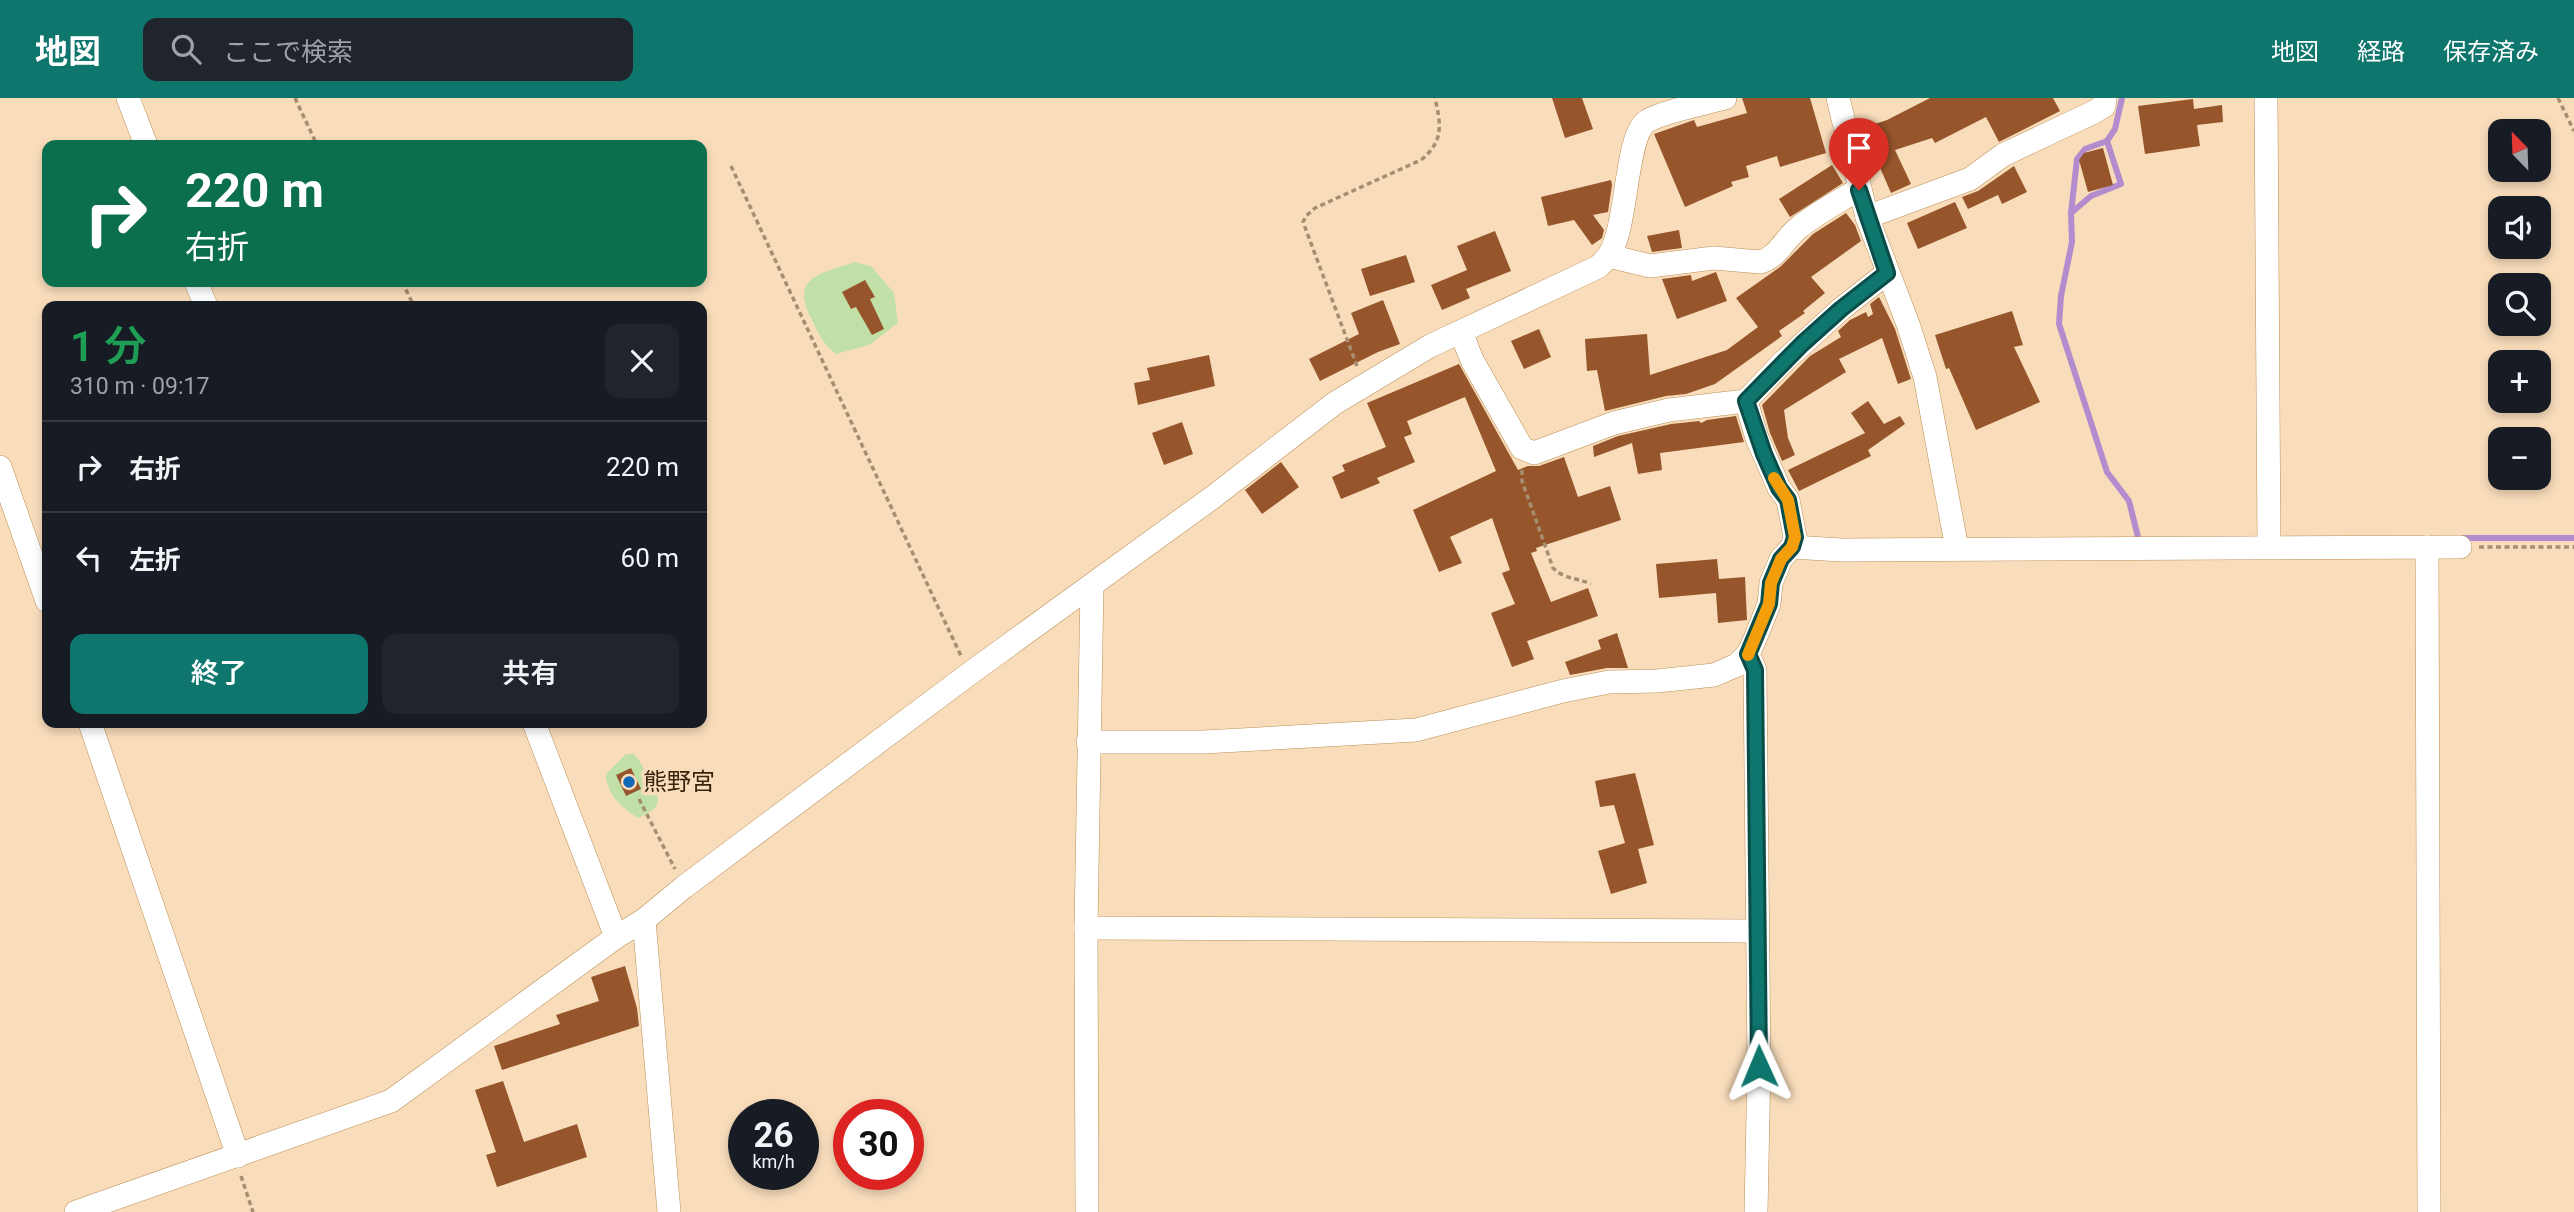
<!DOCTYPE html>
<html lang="ja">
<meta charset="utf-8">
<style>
:root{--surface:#171b24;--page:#20242c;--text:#f1f3f6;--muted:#9ea1a6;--line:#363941;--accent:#0f766e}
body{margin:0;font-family:Roboto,"Noto Sans JP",sans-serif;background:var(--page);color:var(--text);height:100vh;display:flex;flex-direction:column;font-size:26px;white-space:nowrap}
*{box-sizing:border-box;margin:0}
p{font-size:23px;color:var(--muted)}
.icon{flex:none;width:38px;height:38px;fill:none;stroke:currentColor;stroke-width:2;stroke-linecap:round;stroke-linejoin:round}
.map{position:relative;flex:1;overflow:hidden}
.drawer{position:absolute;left:42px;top:203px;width:665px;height:427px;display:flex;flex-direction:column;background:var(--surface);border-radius:14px;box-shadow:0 4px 10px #0003}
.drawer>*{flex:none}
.hud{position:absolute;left:42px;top:42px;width:665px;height:147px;border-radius:14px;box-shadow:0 4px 10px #0003;background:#0b6e4f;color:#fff;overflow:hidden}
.needle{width:46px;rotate:337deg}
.buttons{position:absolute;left:2488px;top:21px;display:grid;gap:14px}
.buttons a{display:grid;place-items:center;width:63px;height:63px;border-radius:14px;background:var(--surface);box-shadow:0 4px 10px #0003;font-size:35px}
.speed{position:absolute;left:728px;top:1001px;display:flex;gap:14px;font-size:35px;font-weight:700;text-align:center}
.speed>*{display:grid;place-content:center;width:91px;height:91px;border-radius:50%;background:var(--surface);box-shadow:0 4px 10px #0003;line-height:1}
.speed small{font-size:18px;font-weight:400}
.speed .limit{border:10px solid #d22;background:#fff;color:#111}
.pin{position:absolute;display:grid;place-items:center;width:60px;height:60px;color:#fff;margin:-72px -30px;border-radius:50% 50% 50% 0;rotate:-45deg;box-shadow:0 0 7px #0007}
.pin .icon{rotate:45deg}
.me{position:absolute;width:77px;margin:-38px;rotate:359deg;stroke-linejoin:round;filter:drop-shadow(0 0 5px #0008)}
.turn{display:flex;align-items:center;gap:24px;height:147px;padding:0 28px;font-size:32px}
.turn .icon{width:91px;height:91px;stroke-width:2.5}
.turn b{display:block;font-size:49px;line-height:60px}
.round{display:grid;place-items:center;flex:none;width:74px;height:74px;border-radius:14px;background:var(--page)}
.summary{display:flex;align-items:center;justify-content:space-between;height:119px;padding:0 28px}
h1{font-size:42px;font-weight:600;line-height:52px;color:#1e9e55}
.cta{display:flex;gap:14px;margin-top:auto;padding:14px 28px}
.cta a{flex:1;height:80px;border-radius:14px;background:var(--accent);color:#fff;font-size:28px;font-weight:600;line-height:80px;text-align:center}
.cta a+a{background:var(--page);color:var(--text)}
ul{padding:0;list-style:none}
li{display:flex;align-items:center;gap:21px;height:91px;padding:0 28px;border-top:2px solid var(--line)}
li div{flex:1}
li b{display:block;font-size:26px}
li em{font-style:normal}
header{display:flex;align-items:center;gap:42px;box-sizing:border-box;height:98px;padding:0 35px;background:var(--accent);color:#fff}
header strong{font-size:33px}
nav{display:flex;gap:38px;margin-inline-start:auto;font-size:24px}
.search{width:490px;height:63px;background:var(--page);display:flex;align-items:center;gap:18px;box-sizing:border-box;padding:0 24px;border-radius:14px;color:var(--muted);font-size:26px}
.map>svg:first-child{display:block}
</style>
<header>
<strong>地図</strong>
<div class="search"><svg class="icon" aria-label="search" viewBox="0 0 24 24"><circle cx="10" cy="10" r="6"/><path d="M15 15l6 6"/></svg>ここで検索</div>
<nav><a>地図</a><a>経路</a><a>保存済み</a></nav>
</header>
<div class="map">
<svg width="2574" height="1114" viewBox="0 0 2574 1114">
<rect width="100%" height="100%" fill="#f9ddbb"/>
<g fill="#c1e0a8">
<path d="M854,164L871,168L894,195L898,225L869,247L836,256C823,246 818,235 811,220C790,178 821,176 854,164Z"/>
<path d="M626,656H634C641,664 644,671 649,681C661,703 664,709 638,720C622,710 606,696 606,676Z"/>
</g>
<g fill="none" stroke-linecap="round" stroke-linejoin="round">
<g stroke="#b38ccd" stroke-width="6">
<path d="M2122,0L2115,31L2107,43L2085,51L2077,61L2071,115L2072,144L2061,198L2059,226L2107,374L2129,403L2139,443H2142"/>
<path d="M2071,115L2091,98L2121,86L2107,43"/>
<path d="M2462,440H2574"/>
</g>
</g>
<g fill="#96552b">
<path d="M1552,0H1582L1593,31L1565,40Z"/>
<path d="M1742,0H1810L1826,55L1780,69L1777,58L1746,68L1749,79L1731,84L1733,88L1685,109L1654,36L1694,22L1697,29L1747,15Z"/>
<path d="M1930,0H2053L2060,13L1999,44L1986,19L1935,45L1932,40L1895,52L1911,86L1891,95L1875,58L1867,61L1864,47L1869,43L1863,30L1887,22Z"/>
<path d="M2193,1L2194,11L2222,7L2223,24L2197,27L2200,48L2145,56L2138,8Z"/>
<path d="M2103,50L2113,87L2088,94L2079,62L2084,55Z"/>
<path d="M1832,67L1843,85L1790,119L1779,101Z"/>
<path d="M2014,68L2027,94L2002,106L1998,97L1968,111L1962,99L1978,93Z"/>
<path d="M1611,82L1612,87L1608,114L1593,117L1604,132L1602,140L1592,147L1574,122L1548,128L1541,99Z"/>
<path d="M1955,104L1967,130L1918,151L1907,125Z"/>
<path d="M1846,115L1855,127L1861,143L1811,179L1825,195L1803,213L1805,215L1779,233L1782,238L1715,286L1686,296L1666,298L1605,313L1597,272L1587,273L1585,241L1647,236L1650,277L1727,252L1758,229L1736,200L1780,169L1813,136Z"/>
<path d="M1679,132L1682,150L1652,154L1647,138Z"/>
<path d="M1495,133L1511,173L1466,191L1470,200L1442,212L1431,187L1467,172L1457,148Z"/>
<path d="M1406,157L1415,184L1370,198L1361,171Z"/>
<path d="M1716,174L1727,203L1677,221L1662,181L1691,177L1692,183Z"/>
<path d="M865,182L875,199L870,201L884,231L872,237L856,209L851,211L842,194Z"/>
<path d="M1879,199L1895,231L1911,281L1898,286L1882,240L1839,261L1846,274L1784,312L1788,340L1795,357L1782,363L1770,335L1762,307L1810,258L1841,239L1838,233L1850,222L1866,214L1868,219L1873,216L1870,206Z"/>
<path d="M1383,202L1400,246L1378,254L1320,283L1309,261L1359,236L1351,215Z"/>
<path d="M2012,213L2023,247L2014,249L2040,304L1976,332L1949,270L1946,271L1935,237Z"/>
<path d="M1539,231L1551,259L1524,271L1511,243Z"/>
<path d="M1209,257L1215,288L1138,307L1134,285L1150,282L1147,270Z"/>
<path d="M1459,266L1518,372L1528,368H1539L1564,359L1578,399L1610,388L1621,422L1536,450L1537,453L1531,455L1551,504L1588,490L1598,518L1527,543L1534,561L1512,569L1491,515L1515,506L1502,475L1510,472L1492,420L1450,439L1462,465L1439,474L1413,412L1496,373L1465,299L1407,323L1412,336L1404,339L1415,364L1377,380L1380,385L1341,401L1332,379L1345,373L1342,367L1386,349L1367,305Z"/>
<path d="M1868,303L1884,326L1900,318L1905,326L1868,352L1871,358L1799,393L1788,372L1865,335L1851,315Z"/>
<path d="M1736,318L1744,344L1660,355L1662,372L1638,376L1632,345L1594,359L1593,348L1618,338L1671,326L1699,323L1701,325L1707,322Z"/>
<path d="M1182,324L1193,356L1164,367L1152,335Z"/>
<path d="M1281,364L1299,389L1262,416L1245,392Z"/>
<path d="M1717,461L1719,481L1745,479L1747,522L1718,525L1716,495L1659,500L1656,466Z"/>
<path d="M1617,535L1628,570H1607L1570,577L1565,564L1601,551L1598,542Z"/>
<path d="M631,670L641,691L626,698L616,677Z"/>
<path d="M1635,675L1654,747L1638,751L1647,785L1611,796L1598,753L1625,745L1614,707L1600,709L1595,683Z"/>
<path d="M625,868L637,910L639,928L502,972L494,948L560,926L556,917L599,903L591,879Z"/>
<path d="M503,983L524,1044L577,1026L587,1059L497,1089L486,1057L496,1054L475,992Z"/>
</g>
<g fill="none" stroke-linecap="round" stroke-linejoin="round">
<g stroke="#bc8f57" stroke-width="24">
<g id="minor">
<path d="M128,0L146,47"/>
<path d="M1838,0L1867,119L1908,226L1925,279L1957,451"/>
<path d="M2266,0L2269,449"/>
<path d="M1867,119L1970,81L2003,57L2092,15L2104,8L2105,0"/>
<path d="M1609,158L1650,168L1714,160L1760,164C1777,160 1784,142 1797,131C1816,115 1838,104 1859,91"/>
<path d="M196,184L206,208"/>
<path d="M1461,234L1472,262L1522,350L1534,355L1614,325L1669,312L1746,303L1783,264L1841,211L1887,175"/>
<path d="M0,369L47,503"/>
<path d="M1792,449L1841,452L2460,449"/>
<path d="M2427,449L2429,1114"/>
<path d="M1748,556L1755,572L1759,968L1756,1114"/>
<path d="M90,625L238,1058"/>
<path d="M534,625L616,839"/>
<path d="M1088,644H1204L1416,632L1563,593L1609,584L1657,583L1714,577L1737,567L1748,556L1755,541L1769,506L1771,485L1781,461L1792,449L1795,439L1788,402L1779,390L1757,340L1746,303"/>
<path d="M644,822L669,1114"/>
<path d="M1086,830L1756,833"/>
<path d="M76,1114L391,1003L616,839L644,822L684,789L969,576L1213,399L1335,305L1430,248L1598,169C1602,165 1607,161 1609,157C1628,129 1625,37 1647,23C1665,13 1703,6 1725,0"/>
<path d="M1087,1114L1086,830L1092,488"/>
</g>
</g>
<g stroke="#a68e71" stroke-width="3.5" stroke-dasharray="5 3.5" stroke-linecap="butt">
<path d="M295,0L317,47"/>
<path d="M2558,0L2574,33"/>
<path d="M731,68L961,558"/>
<path d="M402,184L414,208"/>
<path d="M1357,268L1303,124L1306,118L1315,110L1421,62C1444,43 1441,27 1435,0"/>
<path d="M1522,372V383L1553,470C1566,482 1575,479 1591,486"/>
<path d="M2479,449H2574"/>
<path d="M639,701L675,771"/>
<path d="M241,1078L253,1114"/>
</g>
<use href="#minor" stroke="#fff" stroke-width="23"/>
</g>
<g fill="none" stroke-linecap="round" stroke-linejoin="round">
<g stroke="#0a4d48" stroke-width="18">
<path id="route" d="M1759,968L1755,572L1748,556L1769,506L1771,485L1781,461L1792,449L1795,439L1788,402L1779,390L1764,356L1746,303L1802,246L1841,211L1887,175L1859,92"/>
</g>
<use href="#route" stroke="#0f766e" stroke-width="12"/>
<path stroke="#f59e0b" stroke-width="12" d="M1748,557L1769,506L1771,485L1781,461L1792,449L1795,439L1788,402L1774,380"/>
</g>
<circle fill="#1068b6" stroke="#f9ddbb" stroke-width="2.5" cx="629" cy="684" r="7"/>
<g text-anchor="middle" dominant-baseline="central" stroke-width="7" stroke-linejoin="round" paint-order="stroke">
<g font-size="24" fill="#36240c" stroke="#f9ddbb" text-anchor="start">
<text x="643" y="684">熊野宮</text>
</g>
</g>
</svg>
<div class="buttons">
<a><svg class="needle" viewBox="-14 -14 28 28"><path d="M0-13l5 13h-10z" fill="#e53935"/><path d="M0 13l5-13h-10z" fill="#9ea1a6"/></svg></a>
<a><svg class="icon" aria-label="sound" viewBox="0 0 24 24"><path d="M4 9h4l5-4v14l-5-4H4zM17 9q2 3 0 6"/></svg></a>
<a><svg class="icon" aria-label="search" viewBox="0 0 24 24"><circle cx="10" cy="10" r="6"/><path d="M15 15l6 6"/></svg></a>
<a>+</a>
<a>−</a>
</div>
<div class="speed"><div>26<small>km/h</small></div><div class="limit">30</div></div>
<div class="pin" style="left:1859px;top:92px;background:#d93025"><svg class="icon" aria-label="arrive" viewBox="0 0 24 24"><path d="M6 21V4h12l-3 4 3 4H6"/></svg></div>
<svg class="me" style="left:1759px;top:968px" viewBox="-20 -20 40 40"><path d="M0-17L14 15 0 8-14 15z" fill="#0f766e" stroke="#fff" stroke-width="4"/></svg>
<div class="hud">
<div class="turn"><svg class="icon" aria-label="right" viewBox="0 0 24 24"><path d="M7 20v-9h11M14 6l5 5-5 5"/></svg><div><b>220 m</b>右折</div></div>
</div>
<section class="drawer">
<div class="summary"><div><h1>1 分</h1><p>310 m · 09:17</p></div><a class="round"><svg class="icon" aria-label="close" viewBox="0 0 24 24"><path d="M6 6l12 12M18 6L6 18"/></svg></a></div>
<ul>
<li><svg class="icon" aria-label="right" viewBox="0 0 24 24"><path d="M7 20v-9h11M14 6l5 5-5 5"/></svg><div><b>右折</b></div><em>220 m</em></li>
<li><svg class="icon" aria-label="left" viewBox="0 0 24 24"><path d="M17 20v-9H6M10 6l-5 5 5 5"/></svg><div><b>左折</b></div><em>60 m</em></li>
</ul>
<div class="cta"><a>終了</a><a>共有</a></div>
</section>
</div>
